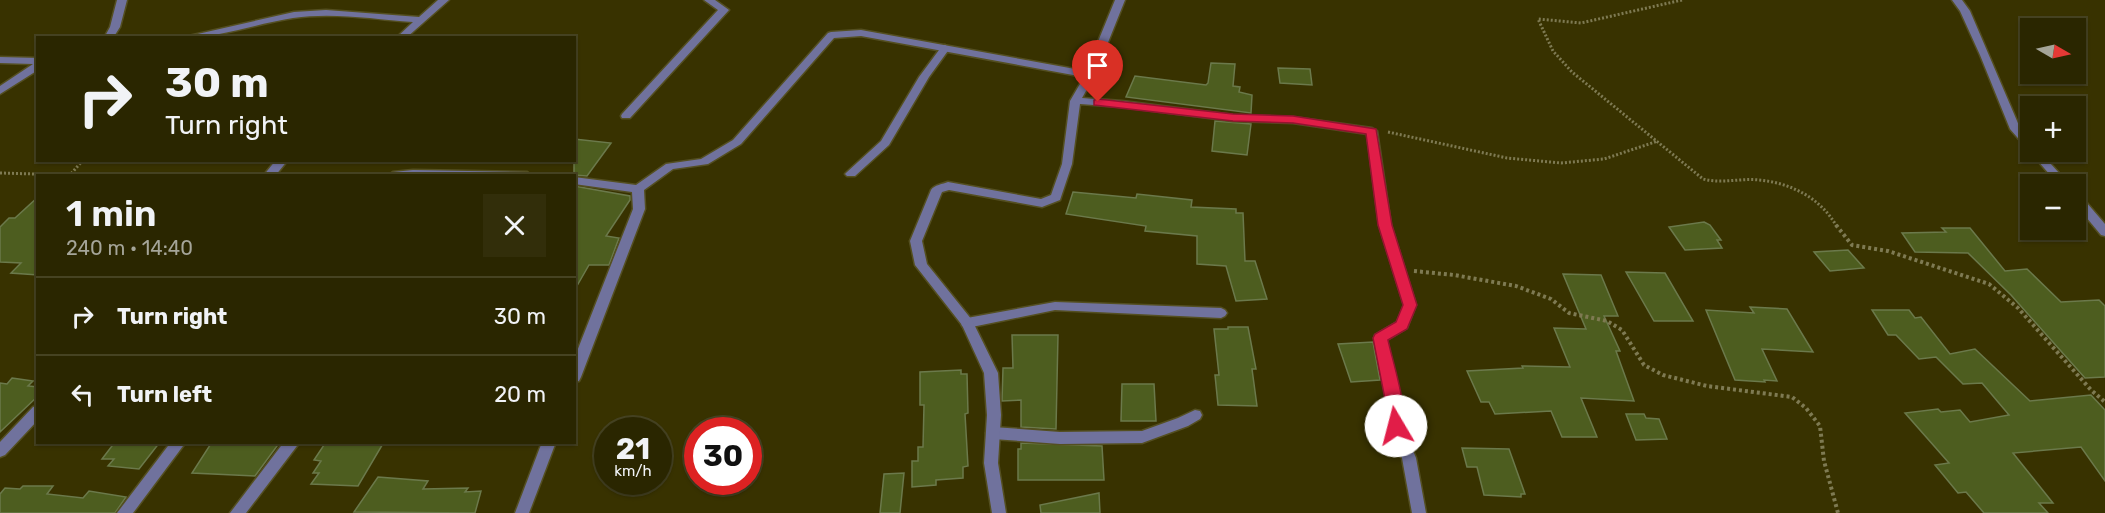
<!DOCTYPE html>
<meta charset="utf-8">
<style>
:root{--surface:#2a2600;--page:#322e0a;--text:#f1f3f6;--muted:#a5a599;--line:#464322}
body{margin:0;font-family:Rubik,sans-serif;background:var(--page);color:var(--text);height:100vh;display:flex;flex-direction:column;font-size:22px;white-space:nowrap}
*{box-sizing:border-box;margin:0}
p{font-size:20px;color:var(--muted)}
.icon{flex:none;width:33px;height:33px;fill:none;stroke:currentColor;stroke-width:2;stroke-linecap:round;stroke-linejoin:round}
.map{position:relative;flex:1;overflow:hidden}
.details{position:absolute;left:36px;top:174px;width:540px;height:270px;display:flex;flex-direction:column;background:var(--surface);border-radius:0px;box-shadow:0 2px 4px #0004,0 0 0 2px var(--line)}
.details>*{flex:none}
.hud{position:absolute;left:36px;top:36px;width:540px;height:126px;border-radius:0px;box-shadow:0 2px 4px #0004,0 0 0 2px var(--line);background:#2a2600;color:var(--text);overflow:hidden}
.needle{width:39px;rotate:99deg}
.fabs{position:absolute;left:2020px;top:18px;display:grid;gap:12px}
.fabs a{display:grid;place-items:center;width:66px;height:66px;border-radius:0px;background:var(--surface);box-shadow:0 2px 4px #0004,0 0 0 2px var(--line);font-size:30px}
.speed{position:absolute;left:594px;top:417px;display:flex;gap:12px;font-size:30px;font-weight:700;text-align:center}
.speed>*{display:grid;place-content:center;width:78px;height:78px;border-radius:50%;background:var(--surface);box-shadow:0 2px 4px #0004,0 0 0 2px var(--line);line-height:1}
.speed small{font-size:15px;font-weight:400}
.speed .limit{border:9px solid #d22;background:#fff;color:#111}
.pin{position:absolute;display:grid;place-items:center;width:51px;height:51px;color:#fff;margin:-62px -26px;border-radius:50% 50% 50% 0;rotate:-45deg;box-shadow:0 0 6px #0007}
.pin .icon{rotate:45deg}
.me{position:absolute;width:66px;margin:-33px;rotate:352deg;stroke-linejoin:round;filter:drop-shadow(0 0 4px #0008)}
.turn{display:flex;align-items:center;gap:21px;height:126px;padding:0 30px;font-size:27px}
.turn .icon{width:78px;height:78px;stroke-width:2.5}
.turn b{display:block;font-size:42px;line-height:51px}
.round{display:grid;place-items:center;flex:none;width:63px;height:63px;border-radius:0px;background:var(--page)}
.headline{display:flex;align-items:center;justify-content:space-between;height:102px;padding:0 30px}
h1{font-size:36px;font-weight:600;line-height:45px}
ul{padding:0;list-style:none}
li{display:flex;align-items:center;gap:18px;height:78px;padding:0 30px;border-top:2px solid var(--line)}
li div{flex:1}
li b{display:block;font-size:22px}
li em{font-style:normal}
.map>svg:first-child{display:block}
</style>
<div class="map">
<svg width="2105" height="513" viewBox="0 0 2105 513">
<rect width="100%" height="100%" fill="#383200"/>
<g fill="#4d5d1f" stroke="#6b794b" stroke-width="1.5">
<path d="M1211,63L1235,64L1233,86L1240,87L1239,92L1252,95L1251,113L1126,97L1135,76L1206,85L1208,83Z"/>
<path d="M1278,68L1310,69L1312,85L1280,83Z"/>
<path d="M1215,121L1251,124L1247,155L1212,151Z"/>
<path d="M574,139L611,143L587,176L574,175Z"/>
<path d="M574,186L630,196V200L606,236L619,238L609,265H589L574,291Z"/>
<path d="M1073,192L1136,198L1137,194L1192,200L1191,207L1236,209V213H1243L1245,261H1255L1267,299L1236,301L1226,266L1197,264V236L1145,231L1146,226L1066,214Z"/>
<path d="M38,197V275L11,273L21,263L0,262V227L9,218H15Z"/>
<path d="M1704,222L1710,225L1721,240H1717L1722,248L1685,250L1669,227Z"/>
<path d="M1942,228H1970L2005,271L2027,269L2061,302L2099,300L2105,306V377L2085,378L2011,295L1968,253L1915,252L1902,233L1946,232Z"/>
<path d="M1848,250L1864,268L1830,271L1814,252Z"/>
<path d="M1626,272L1665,273L1693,321H1654Z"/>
<path d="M1563,274L1601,275L1618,316H1604L1620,351H1616L1634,401L1581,398L1597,437H1562L1551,411L1495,414L1489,402H1481L1467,371L1523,368L1522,366L1570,367L1554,328L1586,329Z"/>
<path d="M1750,307L1787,309L1813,352L1762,349L1777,381L1764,380L1765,382L1735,380L1706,310L1754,313Z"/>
<path d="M1872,310H1909L1915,318L1921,317L1950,354L1975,349L2030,401L2091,395L2105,410V481L2081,447L2013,453L2053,503H2039L2048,513H1984L1966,492L1958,493L1935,465L1949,463L1905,413L1938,409L1941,412L1960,410L1970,422L2009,415L1982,383L1963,384L1936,357L1919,359L1896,335H1888Z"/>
<path d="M1228,327H1248L1256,369H1252L1257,406L1218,405L1215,375H1219L1214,329H1228Z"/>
<path d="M1012,335H1058L1056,429L1021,427V400L1002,401L1003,368H1013Z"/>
<path d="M1373,342L1380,380L1351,382L1338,344Z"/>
<path d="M961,370V374H967L968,413L965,414L968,466L963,467V478L936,480V485L912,487V461H918V447H923L924,405H920V372Z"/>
<path d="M12,378L33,381L28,386L38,387V396L0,432V383L7,384Z"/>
<path d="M1122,384H1154L1156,421H1121Z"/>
<path d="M1626,414H1644L1646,418L1659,419L1667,439L1636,440Z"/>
<path d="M115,442H160L139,469L108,466L114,459H102Z"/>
<path d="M212,442H280L255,476L192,473Z"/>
<path d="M326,442H384L358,486L311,484L319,473H313L321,461L314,460Z"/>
<path d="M1021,443L1102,446L1104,480H1018V449H1021Z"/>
<path d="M1462,448L1509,449L1525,494H1521V497L1484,495L1477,467H1467Z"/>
<path d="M904,473L900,513H880L884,474Z"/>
<path d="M378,477L428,481L423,489L468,488L465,492L481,491L475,513L354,512Z"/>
<path d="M23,486H53L47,494L83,498L89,491L126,497L115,513H0V494L5,488L20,489Z"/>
<path d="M1099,493L1100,513H1041L1040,505Z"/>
</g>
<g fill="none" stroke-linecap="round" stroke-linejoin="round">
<g stroke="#544f21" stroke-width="3">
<g id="service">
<path d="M704,0H715L729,10L630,118H622L621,116L622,114L718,10Z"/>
<path d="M945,45L950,48L929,77L889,145L855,176H847L845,174L847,172L881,141L919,77L942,46Z"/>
<path d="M1055,302L1221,308L1225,310L1227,313L1225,316L1221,318L1055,310L967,328L962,326L961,323L962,320L967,318Z"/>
<path d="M1195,410L1200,411L1202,415L1200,419L1188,426L1142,443L1060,444L993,439L988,437L986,433L988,429L993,427L1060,432L1142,431L1178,418Z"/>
</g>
</g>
<g stroke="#544f21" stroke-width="3">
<g id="minor">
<path d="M117,0H127L120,27L113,38H104L110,27Z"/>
<path d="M438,0H449L406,38H396L413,22C373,19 332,12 293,18C255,24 218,38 180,38L294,12L326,10L419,17Z"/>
<path d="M1115,0H1125L1095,75L1082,98L1122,101L1233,115L1293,117L1372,128L1377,131L1391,225L1416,305L1407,328L1387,340L1402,408L1403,426L1416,458L1426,513H1412L1402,458L1389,426L1388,408L1374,338L1375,335L1397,322L1404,305L1379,225L1367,134L1293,123L1233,121L1122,107L1080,104L1072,164L1060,200L1042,207L949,190L942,192L922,241L927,264L972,320L998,373L1001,415L998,463L1006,513H992L984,463L987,415L984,373L962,325L915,265L910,241L931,190C934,185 943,184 948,182L1041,199L1051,195L1062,164L1070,101L1084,77L861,36L834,38L741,144L708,164L673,169L644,190L645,209L581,377L579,381L574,382V359L633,209L632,192L574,184V177L636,185L666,164L701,159L733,140L828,33L831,32L861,30L1086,71Z"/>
<path d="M1952,0H1962L1970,11L2020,128L2031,141V152H2040L2069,184H2058L2010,129L1980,55L1960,11Z"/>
<path d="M0,57L38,58V70L0,94V86L33,64L0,63Z"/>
<path d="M276,160H288L275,176H263Z"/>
<path d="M413,170L527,172L532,176H388L393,172Z"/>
<path d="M2076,194L2080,195L2105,224V236L2101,235L2076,205Z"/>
<path d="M38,406V420L5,455L0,457V442L33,407Z"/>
<path d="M171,442H186L133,513H117Z"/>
<path d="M284,442H300L246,513H230Z"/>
<path d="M542,442H556L529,513H515Z"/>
</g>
</g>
<g stroke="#7e7a52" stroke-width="3" stroke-dasharray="2 2" stroke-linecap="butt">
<path d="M1682,0L1581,23L1538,19L1553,51L1572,72L1703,179C1722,184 1740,178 1759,180C1791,183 1821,198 1837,227"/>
<path d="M1388,132L1507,158L1561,163L1604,159L1658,141"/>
<path d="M0,173L70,175L83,160"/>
</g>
<g stroke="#7e7a52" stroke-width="4" stroke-dasharray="3 3" stroke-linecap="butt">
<path d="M1836,225L1852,245L1888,251L1989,284L2018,308L2091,390L2105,402"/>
<path d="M1414,271L1454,275L1516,286L1551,299L1569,313L1607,321L1622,330L1644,365L1663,375L1707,386L1792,397L1806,408L1820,426L1824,461L1838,513"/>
</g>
<use href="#service" fill="#70729d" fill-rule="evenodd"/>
<use href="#minor" fill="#70729d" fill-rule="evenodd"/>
</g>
<path fill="#e11d48" stroke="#92132f" stroke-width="1.5" d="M1098,99L1233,114L1293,116L1376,129L1392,225L1417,305L1407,329L1388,340C1392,359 1410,415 1402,430L1396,432L1391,430L1373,338L1375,334L1396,322L1403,305L1378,225L1366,134L1293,123L1233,121L1094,105V100Z"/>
</svg>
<div class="fabs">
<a><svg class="needle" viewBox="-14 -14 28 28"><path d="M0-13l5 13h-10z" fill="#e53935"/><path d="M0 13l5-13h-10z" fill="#a5a599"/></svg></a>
<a>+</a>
<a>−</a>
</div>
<div class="speed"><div>21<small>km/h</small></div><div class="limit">30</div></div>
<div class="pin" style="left:1098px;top:102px;background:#d93025"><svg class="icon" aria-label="arrive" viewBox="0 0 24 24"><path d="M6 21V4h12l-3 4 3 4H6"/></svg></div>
<svg class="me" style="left:1396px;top:426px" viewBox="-20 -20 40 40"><circle r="19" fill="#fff"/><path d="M0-13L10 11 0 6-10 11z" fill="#e11d48"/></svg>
<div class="hud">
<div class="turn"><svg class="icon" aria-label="right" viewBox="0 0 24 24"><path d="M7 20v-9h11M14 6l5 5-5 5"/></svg><div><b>30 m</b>Turn right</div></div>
</div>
<section class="details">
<div class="headline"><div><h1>1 min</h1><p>240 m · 14:40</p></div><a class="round"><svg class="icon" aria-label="close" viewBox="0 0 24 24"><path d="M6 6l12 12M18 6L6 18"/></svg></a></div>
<ul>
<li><svg class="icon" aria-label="right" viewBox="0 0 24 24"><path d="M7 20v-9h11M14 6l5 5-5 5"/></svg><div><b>Turn right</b></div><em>30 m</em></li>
<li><svg class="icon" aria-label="left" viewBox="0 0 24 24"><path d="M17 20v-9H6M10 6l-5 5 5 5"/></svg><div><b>Turn left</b></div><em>20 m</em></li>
</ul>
</section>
</div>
